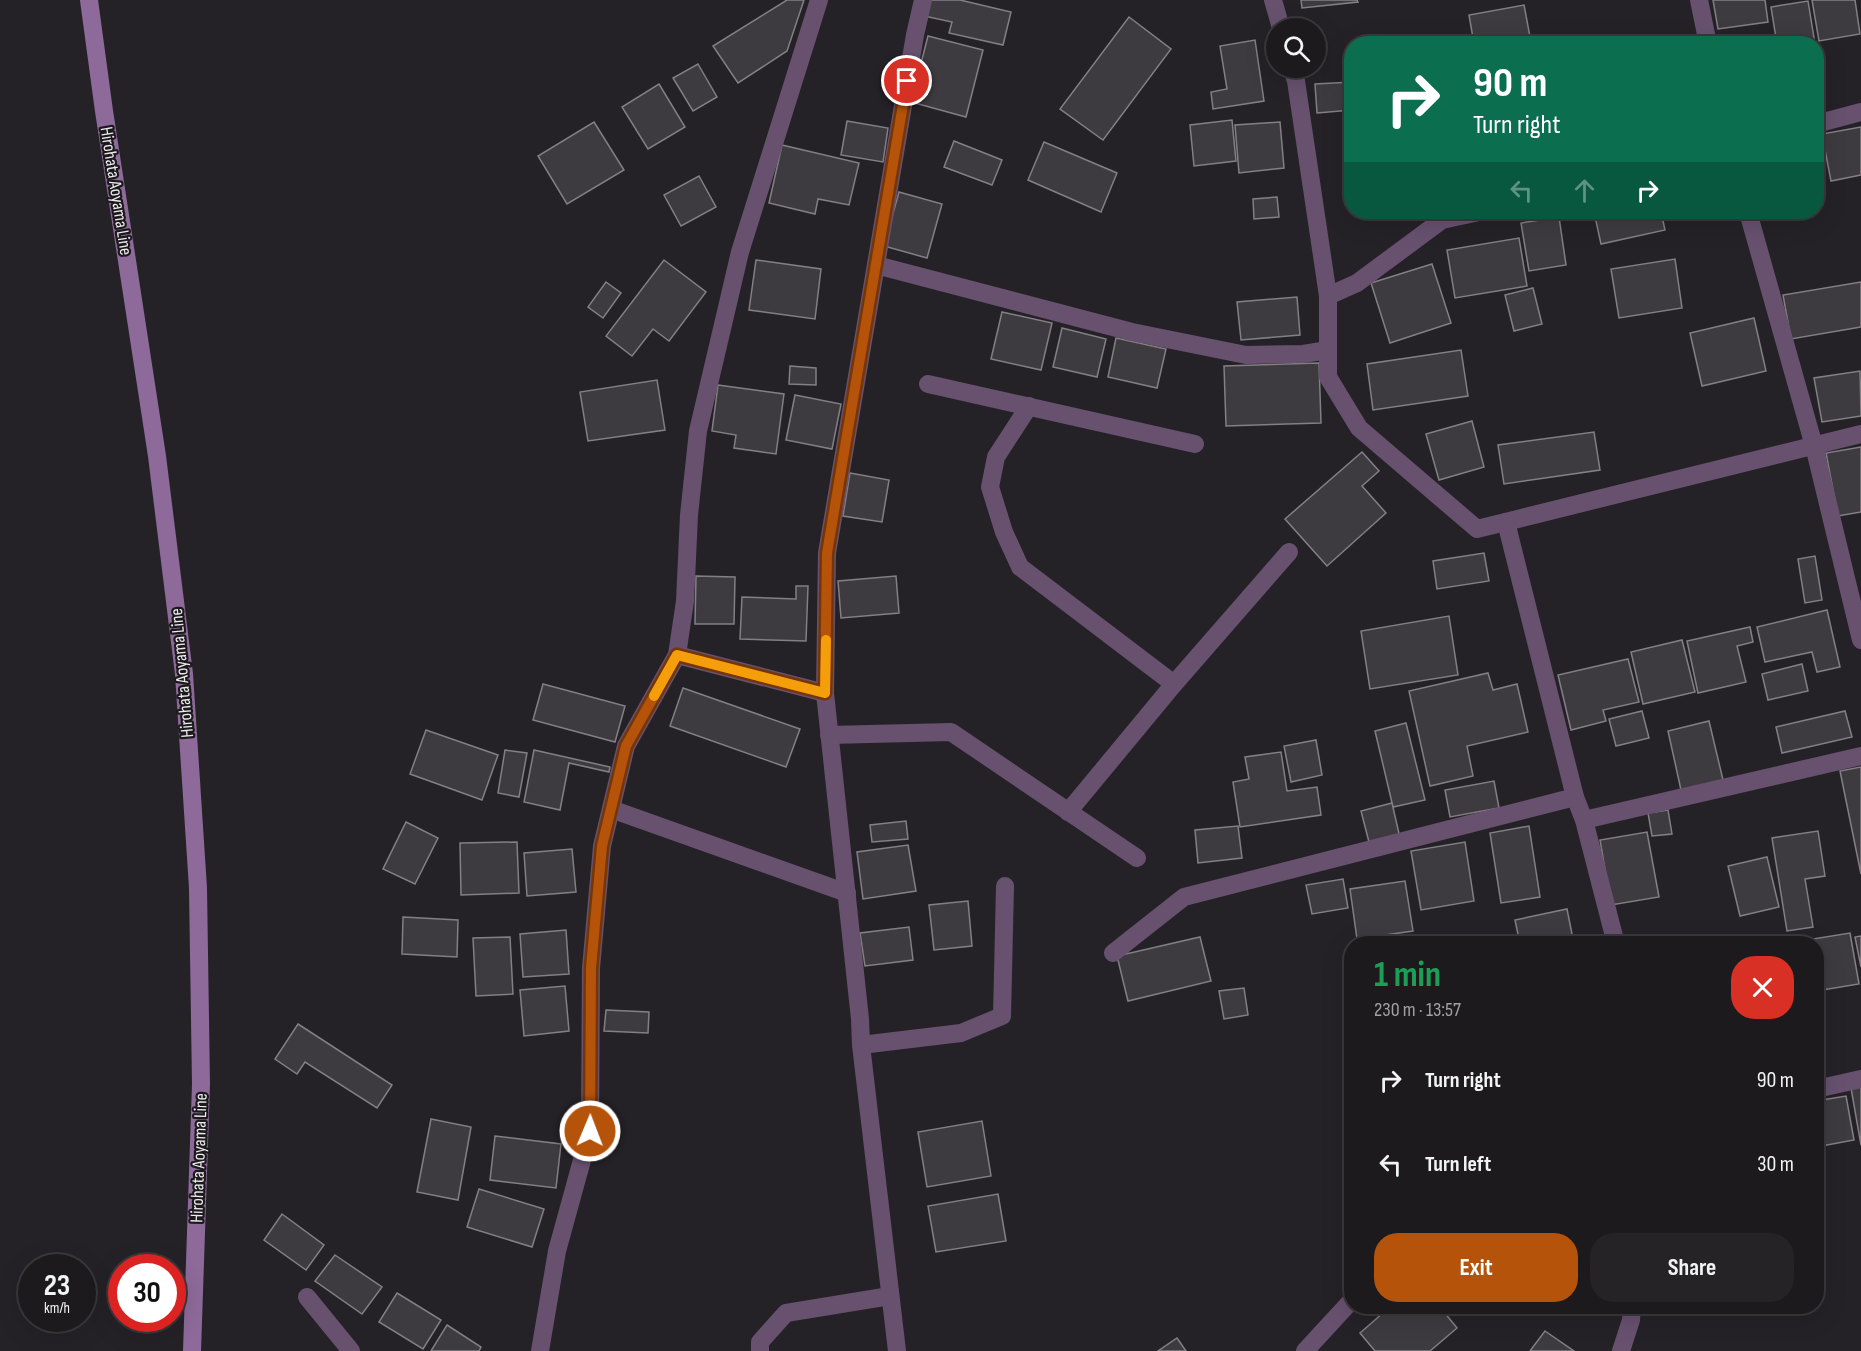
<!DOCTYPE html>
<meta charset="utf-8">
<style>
:root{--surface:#1c1a1d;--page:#252326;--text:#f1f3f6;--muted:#a0a1a4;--line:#3a383b;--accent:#b45309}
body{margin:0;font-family:"Sofia Sans Condensed",sans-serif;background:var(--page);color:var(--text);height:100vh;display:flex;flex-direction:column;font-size:22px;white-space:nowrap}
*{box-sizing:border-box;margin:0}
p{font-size:20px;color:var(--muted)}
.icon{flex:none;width:33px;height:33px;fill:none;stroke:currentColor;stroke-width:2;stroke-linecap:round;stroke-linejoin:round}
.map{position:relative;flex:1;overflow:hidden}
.side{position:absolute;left:1344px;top:936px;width:480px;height:378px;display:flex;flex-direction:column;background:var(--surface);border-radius:24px;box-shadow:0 6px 24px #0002,0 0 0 2px var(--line)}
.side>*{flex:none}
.hud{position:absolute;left:1344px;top:36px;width:480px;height:183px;border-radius:24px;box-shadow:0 6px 24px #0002,0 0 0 2px var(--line);background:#0b6e4f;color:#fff;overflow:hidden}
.buttons{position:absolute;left:1266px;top:18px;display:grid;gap:12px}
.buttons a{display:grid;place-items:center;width:60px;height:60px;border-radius:50%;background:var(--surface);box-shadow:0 6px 24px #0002,0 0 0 2px var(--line);font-size:30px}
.speed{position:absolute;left:18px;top:1254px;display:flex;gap:12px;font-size:30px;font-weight:700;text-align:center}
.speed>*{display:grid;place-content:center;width:78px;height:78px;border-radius:50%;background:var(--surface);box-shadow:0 6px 24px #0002,0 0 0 2px var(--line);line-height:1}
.speed small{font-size:15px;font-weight:400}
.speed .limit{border:9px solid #d22;background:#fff;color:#111}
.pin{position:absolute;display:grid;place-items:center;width:51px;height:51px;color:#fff;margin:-26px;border:3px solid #fff;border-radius:50%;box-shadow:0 2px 6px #0007}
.me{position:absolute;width:66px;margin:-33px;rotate:1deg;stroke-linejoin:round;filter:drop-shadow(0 0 4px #0008)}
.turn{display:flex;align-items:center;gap:21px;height:126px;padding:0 30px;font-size:27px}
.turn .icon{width:78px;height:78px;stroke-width:2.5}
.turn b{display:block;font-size:42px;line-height:51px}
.lanes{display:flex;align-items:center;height:57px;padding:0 30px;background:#0003;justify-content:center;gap:30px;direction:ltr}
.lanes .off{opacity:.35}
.round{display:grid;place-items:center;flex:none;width:63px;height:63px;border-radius:24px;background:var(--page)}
.headline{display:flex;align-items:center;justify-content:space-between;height:102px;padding:0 30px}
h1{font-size:36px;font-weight:700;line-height:45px;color:#1e9e55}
.action{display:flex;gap:12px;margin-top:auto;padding:12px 30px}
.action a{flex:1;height:69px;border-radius:24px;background:var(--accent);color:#fff;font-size:24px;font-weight:700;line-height:69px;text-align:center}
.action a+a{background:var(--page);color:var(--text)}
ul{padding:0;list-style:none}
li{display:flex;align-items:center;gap:18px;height:84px;padding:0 30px}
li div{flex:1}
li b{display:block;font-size:22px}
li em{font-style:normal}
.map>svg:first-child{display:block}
</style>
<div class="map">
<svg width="1861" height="1351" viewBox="0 0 1861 1351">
<rect width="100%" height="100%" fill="#252227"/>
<g fill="#3e3b40" stroke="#837f84" stroke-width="1.5">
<path d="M787,0H804L787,51L738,83L713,46Z"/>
<path d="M928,0H960L1011,12L1003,45L949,33L952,22L924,16Z"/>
<path d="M1301,0H1357L1358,2L1302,8Z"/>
<path d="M1713,0H1765L1768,22L1718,29Z"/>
<path d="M1812,0H1855L1860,34L1819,41Z"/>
<path d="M1808,1L1815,44H1777L1771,7Z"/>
<path d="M1524,5L1530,37L1493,44H1474L1469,15Z"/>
<path d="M1129,17L1171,49L1103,140L1060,109Z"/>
<path d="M1686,35L1688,44H1656V42Z"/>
<path d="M928,36L983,50L966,117L911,102Z"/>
<path d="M1255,40L1264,101L1213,109L1211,92L1227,89L1220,46Z"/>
<path d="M698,64L717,97L693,111L673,78Z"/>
<path d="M1352,82V110L1317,113L1315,84Z"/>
<path d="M659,84L685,127L648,149L622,107Z"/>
<path d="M1232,120L1236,161L1194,166L1190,125Z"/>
<path d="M847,121L888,128L883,162L841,155Z"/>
<path d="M594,122L624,170L567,204L538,156Z"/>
<path d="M1280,122L1284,168L1239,173L1235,125Z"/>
<path d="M1861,127V175L1831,181L1822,134Z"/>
<path d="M954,141L1002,160L992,185L944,167Z"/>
<path d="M1044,142L1117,173L1101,212L1028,180Z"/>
<path d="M782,145L859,163L849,205L818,199L815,214L769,203Z"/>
<path d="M699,176L716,207L681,226L664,195Z"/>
<path d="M899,192L942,204L927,258L884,246Z"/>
<path d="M1277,197L1279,217L1254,219L1253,199Z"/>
<path d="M1594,212H1661L1665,230L1601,244Z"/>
<path d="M1559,217L1566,265L1529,271L1521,223Z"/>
<path d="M1519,238L1527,286L1455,298L1447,250Z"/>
<path d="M1675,259L1682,308L1619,318L1611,269Z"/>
<path d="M664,260L706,292L669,341L653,329L632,356L606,336Z"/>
<path d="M756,260L821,269L815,319L749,310Z"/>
<path d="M1432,264L1451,323L1390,343L1371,283Z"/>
<path d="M606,282L621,293L603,318L588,307Z"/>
<path d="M1861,282V327L1791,339L1783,295Z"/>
<path d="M1533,288L1542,324L1514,331L1505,295Z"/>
<path d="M1297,297L1300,335L1241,340L1237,302Z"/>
<path d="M1002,312L1052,323L1041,370L991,359Z"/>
<path d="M1754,318L1766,371L1702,386L1690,333Z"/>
<path d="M1062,328L1106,339L1097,377L1053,367Z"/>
<path d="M1116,338L1166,349L1157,388L1108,377Z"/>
<path d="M1461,350L1468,396L1373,410L1367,364Z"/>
<path d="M1319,363L1321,423L1226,426L1224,366Z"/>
<path d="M790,366L816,368V385L789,384Z"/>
<path d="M1860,371L1861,416L1822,422L1814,378Z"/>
<path d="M657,380L665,430L588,441L580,392Z"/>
<path d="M718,385L784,394L776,454L734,448L736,435L712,431Z"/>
<path d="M795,395L841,404L832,449L786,440Z"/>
<path d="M1472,421L1484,467L1439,480L1426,434Z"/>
<path d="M1594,432L1600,470L1504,484L1498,445Z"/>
<path d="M1861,447V512L1838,516L1826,453Z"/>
<path d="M1362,452L1379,471L1362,486L1386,513L1327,566L1285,519Z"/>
<path d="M850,473L889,480L882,522L843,516Z"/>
<path d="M1484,553L1489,581L1437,589L1433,561Z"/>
<path d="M1815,556L1822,600L1805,603L1798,559Z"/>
<path d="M696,576L735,577L734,624H695Z"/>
<path d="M896,576L899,613L841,618L838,581Z"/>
<path d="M796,586H808L806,641L740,639L742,597L796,599Z"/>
<path d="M1827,610L1840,667L1817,672L1812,652L1765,662L1757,627Z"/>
<path d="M1449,616L1458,675L1370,689L1361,631Z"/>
<path d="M1750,627L1753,642L1737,646L1746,682L1698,693L1687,641Z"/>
<path d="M1682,640L1695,692L1643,704L1631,652Z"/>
<path d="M1628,659L1639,702L1603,710L1606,721L1571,730L1558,675Z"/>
<path d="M1802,664L1808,691L1768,700L1762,674Z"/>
<path d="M1488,673L1493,690L1517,684L1528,732L1467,746L1473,776L1430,786L1409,691Z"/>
<path d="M543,684L625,706L615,742L533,720Z"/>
<path d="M683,688L800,729L786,767L670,726Z"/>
<path d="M1642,711L1649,738L1616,746L1609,719Z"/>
<path d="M1845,711L1852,737L1782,753L1776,727Z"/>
<path d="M1709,721L1723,780L1681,790L1668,731Z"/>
<path d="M1406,723L1425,800L1393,807L1375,731Z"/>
<path d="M426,730L498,755L482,800L410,774Z"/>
<path d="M1316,740L1322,775L1291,782L1284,746Z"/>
<path d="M505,750L527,753L519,797L498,793Z"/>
<path d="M534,750L610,767L609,772L569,763L560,810L524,802Z"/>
<path d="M1281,752L1287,791L1317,787L1321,815L1240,827L1233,782L1249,779L1245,757Z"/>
<path d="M1861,767V874L1840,771Z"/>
<path d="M1494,781L1499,808L1450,817L1445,790Z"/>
<path d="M1392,803L1400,838L1370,846L1361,811Z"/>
<path d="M1668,810L1672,834L1652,836L1648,813Z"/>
<path d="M906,821L908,839L872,842L870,825Z"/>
<path d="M406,822L438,838L415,884L383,869Z"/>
<path d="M1238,826L1242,858L1198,863L1195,830Z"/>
<path d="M1529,826L1540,897L1501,903L1490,833Z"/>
<path d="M1818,831L1825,876L1805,879L1813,927L1787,931L1772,838Z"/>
<path d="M1647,832L1659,897L1611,905L1600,840Z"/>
<path d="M517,842L519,893L461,895L460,843Z"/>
<path d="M1465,842L1474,901L1421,910L1411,851Z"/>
<path d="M908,845L916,891L863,899L857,852Z"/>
<path d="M572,849L576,892L527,896L524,853Z"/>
<path d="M1767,857L1779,907L1740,916L1728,866Z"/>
<path d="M1343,879L1348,908L1312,914L1306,885Z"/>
<path d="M1405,881L1413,931L1357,939L1350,889Z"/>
<path d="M968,901L972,946L934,950L929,905Z"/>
<path d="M1567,909L1574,944H1520L1515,920Z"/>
<path d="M403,917L458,920L457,957L402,954Z"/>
<path d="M909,927L913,960L865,966L860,933Z"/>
<path d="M566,930L569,974L523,977L520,934Z"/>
<path d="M1850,933L1859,984L1816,991V944H1795L1794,942Z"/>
<path d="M1861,936V967L1855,937Z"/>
<path d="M510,937L513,994L476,996L473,938Z"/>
<path d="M1200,937L1211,981L1128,1001L1117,956Z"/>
<path d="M565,986L569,1031L524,1036L520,990Z"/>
<path d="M1244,988L1248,1015L1224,1019L1219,991Z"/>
<path d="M606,1010L649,1012L648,1033L604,1031Z"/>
<path d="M298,1024L392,1085L377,1108L305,1062L297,1074L275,1059Z"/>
<path d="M1861,1086V1145L1851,1088Z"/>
<path d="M1846,1096L1854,1140L1816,1147V1101Z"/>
<path d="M431,1119L471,1127L458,1200L417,1192Z"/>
<path d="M982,1121L991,1176L927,1187L918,1132Z"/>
<path d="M495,1136L561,1144L556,1188L490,1180Z"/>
<path d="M479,1189L544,1209L532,1247L467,1227Z"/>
<path d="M998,1194L1006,1241L936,1252L928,1206Z"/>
<path d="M282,1214L324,1245L306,1270L264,1240Z"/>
<path d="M335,1255L382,1287L362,1314L315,1281Z"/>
<path d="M397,1293L441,1320L423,1349L379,1322Z"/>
<path d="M1391,1306H1439L1457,1328L1430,1351H1375L1360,1333Z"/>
<path d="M447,1325L481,1347L479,1351H431Z"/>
<path d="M1545,1331L1574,1351H1530Z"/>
<path d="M1177,1338L1186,1351H1158Z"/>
</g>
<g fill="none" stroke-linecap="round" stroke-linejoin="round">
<g stroke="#67516f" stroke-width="18">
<path d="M1273,0L1281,28"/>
<path d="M1699,0L1708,44"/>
<path d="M1292,68L1296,81L1328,296V377L1359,428L1477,529L1861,434"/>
<path d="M1816,124L1861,112"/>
<path d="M1748,212L1814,446L1861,640"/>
<path d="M876,265L1132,332L1246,355L1303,354L1328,350"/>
<path d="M1328,296L1357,283L1442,220L1479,212"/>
<path d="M928,384L1195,444"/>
<path d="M1029,406L996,457L990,487L1004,532L1020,567L1174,684"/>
<path d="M1506,522L1575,797L1584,820L1616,944"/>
<path d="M677,655L825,693"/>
<path d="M829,735L951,732L1137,858"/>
<path d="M611,809L847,893"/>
<path d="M1068,812L1174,684L1289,552"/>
<path d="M1584,820L1861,756"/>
<path d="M1113,953L1184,897L1575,797"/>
<path d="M861,1045L961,1033L1002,1016L1005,886"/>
<path d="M1816,1089L1861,1079"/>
<path d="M307,1297L351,1351"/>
<path d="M540,1351L557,1251L590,1131L591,968L602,846L626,746L677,655L685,601L689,515L698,431L740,252L819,0"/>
<path d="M760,1351V1342L786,1313L890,1296"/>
<path d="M897,1351L861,1045L860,1019L825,693L827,553L915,35L923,0"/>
<path d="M1305,1351L1352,1300"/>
<path d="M1621,1351L1631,1320L1632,1306"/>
</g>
<path stroke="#8d6a9a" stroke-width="18" d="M89,0L104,111L157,456L184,674L198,888L201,1084L192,1351"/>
</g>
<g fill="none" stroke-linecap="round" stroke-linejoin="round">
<g stroke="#753606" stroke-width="15">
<path id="route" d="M590,1131L591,968L602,846L626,746L677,655L825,693L827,553L907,81"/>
</g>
<use href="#route" stroke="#b45309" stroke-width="10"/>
<path stroke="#f59e0b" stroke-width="10" d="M654,696L677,655L825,693L826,640"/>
</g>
<g text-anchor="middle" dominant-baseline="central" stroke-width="4.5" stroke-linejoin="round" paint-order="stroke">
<g font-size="18" fill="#eceaed" stroke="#1c191d">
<text transform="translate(116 191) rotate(81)">Hirohata Aoyama Line</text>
<text transform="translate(182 673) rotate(-95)">Hirohata Aoyama Line</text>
<text transform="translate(199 1158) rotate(-88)">Hirohata Aoyama Line</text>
</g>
</g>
</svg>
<div class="buttons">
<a><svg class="icon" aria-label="search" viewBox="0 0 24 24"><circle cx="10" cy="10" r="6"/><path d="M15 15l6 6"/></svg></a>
</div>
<div class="speed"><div>23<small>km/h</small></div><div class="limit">30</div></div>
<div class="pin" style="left:907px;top:81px;background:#d93025"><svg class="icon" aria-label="arrive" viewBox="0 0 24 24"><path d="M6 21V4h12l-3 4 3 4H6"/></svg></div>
<svg class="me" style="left:590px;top:1131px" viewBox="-20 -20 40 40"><circle r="17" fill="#b45309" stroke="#fff" stroke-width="3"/><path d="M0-11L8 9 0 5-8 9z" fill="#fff"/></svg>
<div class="hud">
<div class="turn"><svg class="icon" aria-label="right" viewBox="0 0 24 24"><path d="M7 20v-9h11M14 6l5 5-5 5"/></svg><div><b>90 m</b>Turn right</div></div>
<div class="lanes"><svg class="icon off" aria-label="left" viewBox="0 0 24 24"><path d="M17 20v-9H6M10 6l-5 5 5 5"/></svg><svg class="icon off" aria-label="ahead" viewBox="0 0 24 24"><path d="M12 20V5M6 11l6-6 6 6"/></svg><svg class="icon" aria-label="right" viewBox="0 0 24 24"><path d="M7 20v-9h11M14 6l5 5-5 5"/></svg></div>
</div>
<section class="side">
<div class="headline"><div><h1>1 min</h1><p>230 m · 13:57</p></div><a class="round" style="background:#d93025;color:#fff"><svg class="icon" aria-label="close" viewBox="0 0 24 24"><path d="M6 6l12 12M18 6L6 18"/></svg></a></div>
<ul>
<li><svg class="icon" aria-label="right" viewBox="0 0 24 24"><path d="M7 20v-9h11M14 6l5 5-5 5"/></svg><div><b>Turn right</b></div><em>90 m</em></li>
<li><svg class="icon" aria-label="left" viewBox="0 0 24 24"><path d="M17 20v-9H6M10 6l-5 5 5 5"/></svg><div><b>Turn left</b></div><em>30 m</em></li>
</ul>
<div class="action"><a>Exit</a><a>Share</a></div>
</section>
</div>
